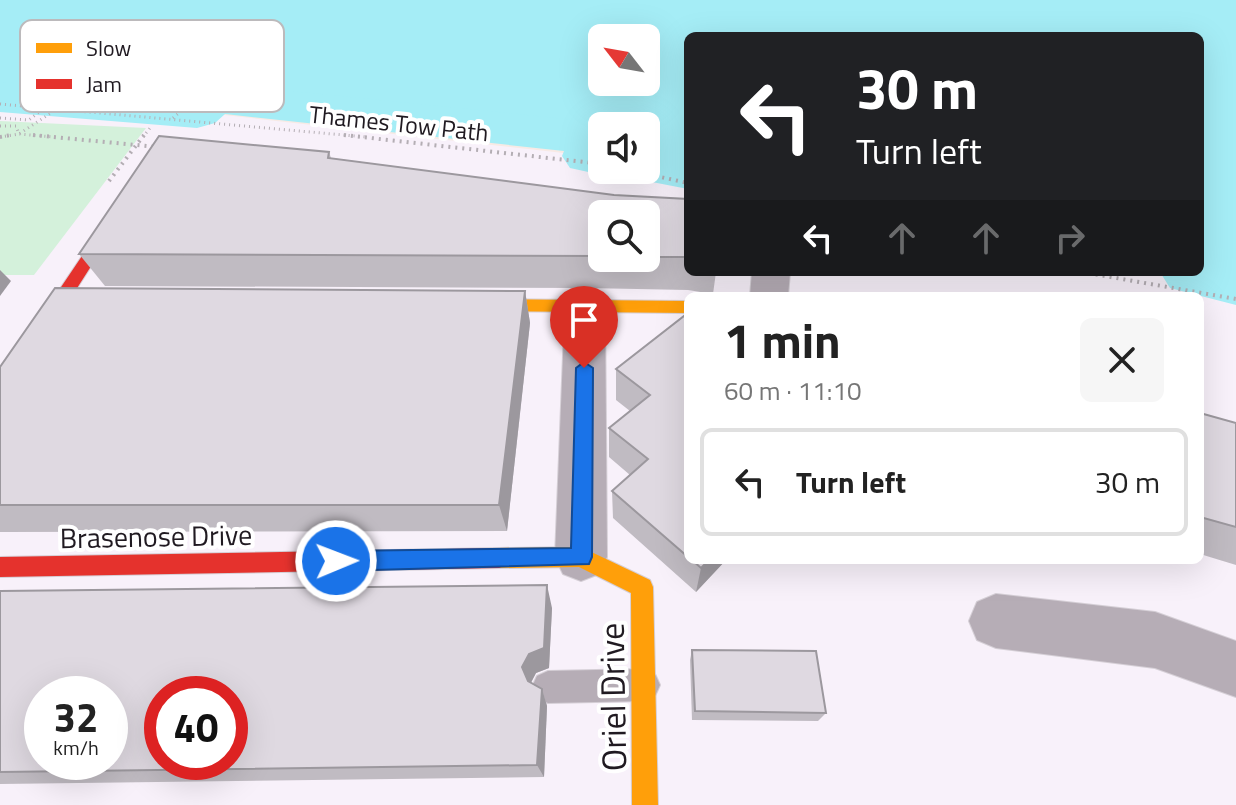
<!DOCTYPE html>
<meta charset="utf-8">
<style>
:root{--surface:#fff;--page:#f6f6f6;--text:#222;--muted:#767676;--line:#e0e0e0}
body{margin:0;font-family:"Titillium Web",sans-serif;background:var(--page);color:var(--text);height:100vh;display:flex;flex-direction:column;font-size:30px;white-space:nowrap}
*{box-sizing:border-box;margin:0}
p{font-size:26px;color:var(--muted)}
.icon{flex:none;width:44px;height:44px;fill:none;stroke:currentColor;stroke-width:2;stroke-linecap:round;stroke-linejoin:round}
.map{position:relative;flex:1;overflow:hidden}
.sheet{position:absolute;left:684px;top:292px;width:520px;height:272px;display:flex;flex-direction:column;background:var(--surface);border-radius:12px;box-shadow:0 8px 32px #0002}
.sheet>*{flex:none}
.hud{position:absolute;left:684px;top:32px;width:520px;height:244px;border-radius:12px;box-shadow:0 8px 32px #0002;background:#202124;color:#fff;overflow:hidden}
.needle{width:52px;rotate:301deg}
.buttons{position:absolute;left:588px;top:24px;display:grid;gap:16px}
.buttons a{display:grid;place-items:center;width:72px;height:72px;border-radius:12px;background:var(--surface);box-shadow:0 8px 32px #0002;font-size:40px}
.speed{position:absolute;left:24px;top:676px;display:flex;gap:16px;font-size:40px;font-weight:700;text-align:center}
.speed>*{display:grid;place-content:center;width:104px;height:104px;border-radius:50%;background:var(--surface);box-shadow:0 8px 32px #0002;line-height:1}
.speed small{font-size:20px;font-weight:400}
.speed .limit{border:12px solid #d22;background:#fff;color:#111}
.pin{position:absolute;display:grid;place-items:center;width:68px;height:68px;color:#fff;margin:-82px -34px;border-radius:50% 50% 50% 0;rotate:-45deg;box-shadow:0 0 8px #0007}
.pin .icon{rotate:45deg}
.me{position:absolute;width:88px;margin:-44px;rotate:89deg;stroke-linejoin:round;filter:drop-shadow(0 0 6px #0008)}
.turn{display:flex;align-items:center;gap:28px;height:168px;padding:0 40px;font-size:36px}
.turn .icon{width:104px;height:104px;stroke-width:2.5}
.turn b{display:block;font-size:56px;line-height:68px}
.lanes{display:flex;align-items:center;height:76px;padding:0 40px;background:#0003;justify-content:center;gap:40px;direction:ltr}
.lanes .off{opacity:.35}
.round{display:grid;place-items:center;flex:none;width:84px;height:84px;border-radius:12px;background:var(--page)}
.summary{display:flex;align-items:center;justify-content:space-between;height:136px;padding:0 40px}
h1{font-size:48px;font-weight:700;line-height:60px}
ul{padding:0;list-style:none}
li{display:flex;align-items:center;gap:24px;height:108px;margin:0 16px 12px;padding:0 24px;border:4px solid var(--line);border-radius:12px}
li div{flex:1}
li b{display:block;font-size:30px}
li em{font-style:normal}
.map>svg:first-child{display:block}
</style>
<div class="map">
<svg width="1236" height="805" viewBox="0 0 1236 805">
<rect width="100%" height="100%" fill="#f8f1fa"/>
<path fill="#f7eae5" d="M213,98L427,119L595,138L590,156L197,112Z"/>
<path fill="#d4f1db" d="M0,121L146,128L34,275H0Z"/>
<path fill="#a5edf6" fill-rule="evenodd" d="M0,0H1236V282L1193,272H1200V36H688V172L646,165V126H602V158L590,156L595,138L213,98L197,112L0,97ZM602,38H646V82H602Z"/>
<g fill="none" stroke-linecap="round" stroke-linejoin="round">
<g fill="#a5edf6" fill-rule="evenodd">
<path d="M0,82L185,96L195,87L213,83L595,122L612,126H602V170H621L602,175L570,168L562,156L564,151L225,114L215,123L197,128L0,112Z"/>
<path d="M646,148L688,155V189L626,177L621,170H646Z"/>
<path d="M1200,251L1236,259V305L1170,288L1160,272H1200Z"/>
</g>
<g stroke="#d5cfd6" stroke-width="2">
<path id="lane" d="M644,669L655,674L660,685L655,696L644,701L548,703L537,698L532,687L537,676L548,671Z"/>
</g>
<g stroke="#d5cfd6" stroke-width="2">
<g id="street">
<path d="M752,272H790L788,296H750Z"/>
<path d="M585,291L599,295L605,305L607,557L599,574L581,581L563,574L555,557L565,305L571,295Z"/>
<path d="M996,594L1155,612L1236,641V697L1155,668L996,648L977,640L969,621L977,602Z"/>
</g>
</g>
<g stroke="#d5cfd6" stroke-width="2">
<g id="slow">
<path d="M469,299L688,301V313L469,311L461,305Z"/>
<path d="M581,547L650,580L653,587L658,805H632L631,593L579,567L499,568L492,565L488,558L492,551L499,548Z"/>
</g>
</g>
<g stroke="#d5cfd6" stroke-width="2">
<g id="jam">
<path d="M118,208L125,213L65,307L6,386L0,388V368L53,299L113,210Z"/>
<path d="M499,548L506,551L510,558L506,565L499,568L0,577V557Z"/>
</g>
</g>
<g stroke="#b4aeb4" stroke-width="3" stroke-dasharray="1 4" stroke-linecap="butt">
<path d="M0,104L366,137"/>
<path d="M0,118L29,120L44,108"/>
<path d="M173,118L195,99"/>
<path d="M0,126H16L19,134L54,137"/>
<path d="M0,137L19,134L57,109"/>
<path d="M143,137L150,128"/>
</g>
<g stroke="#b4aeb4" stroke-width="4" stroke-dasharray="2 5" stroke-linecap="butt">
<path d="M33,135L157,147"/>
<path d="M344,135L602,164"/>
<path d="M0,137L11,135"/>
<path d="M628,170L688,183"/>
<path d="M109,181L144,135"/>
<path d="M1082,272L1236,299"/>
</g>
<use href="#lane" fill="#b6adb6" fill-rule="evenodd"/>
<use href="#street" fill="#b6adb6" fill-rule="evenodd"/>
<use href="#slow" fill="#ff9f0a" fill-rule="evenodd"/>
<use href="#jam" fill="#e5322d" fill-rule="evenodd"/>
</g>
<g fill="#c0bbc2" fill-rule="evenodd">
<path d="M329,152L331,158L614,195L688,199V272H716L713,294L688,290L586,288L105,286L79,254ZM602,214H646V258H602Z"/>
<path d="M525,291L530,323L507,531L0,532V367Z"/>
<path d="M688,318V560H726L696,592L613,518L612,491L630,475L609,457V428L630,411L616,400V369Z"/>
<path d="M1200,413L1236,423V565L1200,554Z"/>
<path d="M0,591L552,608L549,668L536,673L531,683L542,689L547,706L544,777L0,784Z"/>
<path d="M692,650L826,713L818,721L692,720L690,660Z"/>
</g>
<g fill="#9c989e">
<path d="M0,270L11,281L0,296Z"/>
<path d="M525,291L530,323L507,531L499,505Z"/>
<path d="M709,560H726L696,592L701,568Z"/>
<path d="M547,585L552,608L549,668L536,673L529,686L522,667Z"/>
<path d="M542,689L547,706L544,777L537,765Z"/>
</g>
<g fill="#dfd9e1" stroke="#9c989e" stroke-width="2" fill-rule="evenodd">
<path d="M159,136L329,152L328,158L614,195L688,199V257H646V214H602V256L79,254Z"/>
<path d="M55,288L525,291L499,505H0V367Z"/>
<path d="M684,316L688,318V557L612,491L648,459L609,428L650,395L616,369Z"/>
<path d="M1200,413L1236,423V527L1200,517Z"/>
<path d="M692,560H709L701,568Z"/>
<path d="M547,585L544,648L529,654L522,667L528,681L542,689L537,765L0,772V591ZM42,694H110V762H42ZM162,694H230V762H162Z"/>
<path d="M692,650L816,651L826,713L695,711Z"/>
</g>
<path fill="#1a73e8" stroke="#114b97" stroke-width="2" d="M584,362L593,368L592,557L589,564L336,571L329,568L326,561L329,554L336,551L571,548L576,368Z"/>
<g text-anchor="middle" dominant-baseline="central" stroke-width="8" stroke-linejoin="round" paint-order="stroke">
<g font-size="24" fill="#201a21" stroke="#fff">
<text transform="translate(399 123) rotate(6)">Thames Tow Path</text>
</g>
<g font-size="28" fill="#201a21" stroke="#fff">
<text transform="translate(156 536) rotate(-1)">Brasenose Drive</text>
</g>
<g font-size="34" fill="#201a21" stroke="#fff">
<text transform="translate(612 697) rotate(-91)">Oriel Drive</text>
</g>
</g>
<rect x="20" y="20" width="264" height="92" rx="12" fill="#fff" stroke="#bcbabc" stroke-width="2"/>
<rect x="36" y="43" width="36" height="10" fill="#ff9f0a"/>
<rect x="36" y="79" width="36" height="10" fill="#e5322d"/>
<g font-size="22" fill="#201a21">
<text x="86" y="56">Slow</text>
<text x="86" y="92">Jam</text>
</g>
</svg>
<div class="buttons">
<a><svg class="needle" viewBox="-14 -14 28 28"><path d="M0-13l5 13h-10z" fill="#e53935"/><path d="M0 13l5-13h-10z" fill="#767676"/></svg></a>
<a><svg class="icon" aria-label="sound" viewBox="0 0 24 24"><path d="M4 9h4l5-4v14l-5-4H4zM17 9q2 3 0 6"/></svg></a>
<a><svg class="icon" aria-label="search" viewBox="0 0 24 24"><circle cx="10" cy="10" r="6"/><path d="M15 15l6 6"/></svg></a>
</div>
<div class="speed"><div>32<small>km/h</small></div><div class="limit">40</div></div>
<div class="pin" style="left:584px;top:368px;background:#d93025"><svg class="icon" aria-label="arrive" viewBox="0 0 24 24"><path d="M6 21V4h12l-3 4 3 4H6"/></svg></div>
<svg class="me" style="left:336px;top:561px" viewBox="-20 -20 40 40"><circle r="17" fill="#1a73e8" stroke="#fff" stroke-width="3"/><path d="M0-11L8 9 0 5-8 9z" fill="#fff"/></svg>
<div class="hud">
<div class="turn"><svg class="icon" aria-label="left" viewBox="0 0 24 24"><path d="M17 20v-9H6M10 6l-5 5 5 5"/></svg><div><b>30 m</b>Turn left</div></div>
<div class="lanes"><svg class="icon" aria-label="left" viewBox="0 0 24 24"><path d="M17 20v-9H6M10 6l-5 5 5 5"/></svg><svg class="icon off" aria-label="ahead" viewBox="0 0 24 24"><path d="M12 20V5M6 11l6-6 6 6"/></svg><svg class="icon off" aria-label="ahead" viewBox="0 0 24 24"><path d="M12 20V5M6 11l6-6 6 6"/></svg><svg class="icon off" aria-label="right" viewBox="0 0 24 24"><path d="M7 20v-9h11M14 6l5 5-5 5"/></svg></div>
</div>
<section class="sheet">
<div class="summary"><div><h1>1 min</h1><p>60 m · 11:10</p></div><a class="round"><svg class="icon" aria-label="close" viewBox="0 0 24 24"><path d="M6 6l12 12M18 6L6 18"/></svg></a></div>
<ul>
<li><svg class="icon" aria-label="left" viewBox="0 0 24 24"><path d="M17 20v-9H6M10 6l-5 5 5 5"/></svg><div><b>Turn left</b></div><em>30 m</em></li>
</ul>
</section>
</div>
